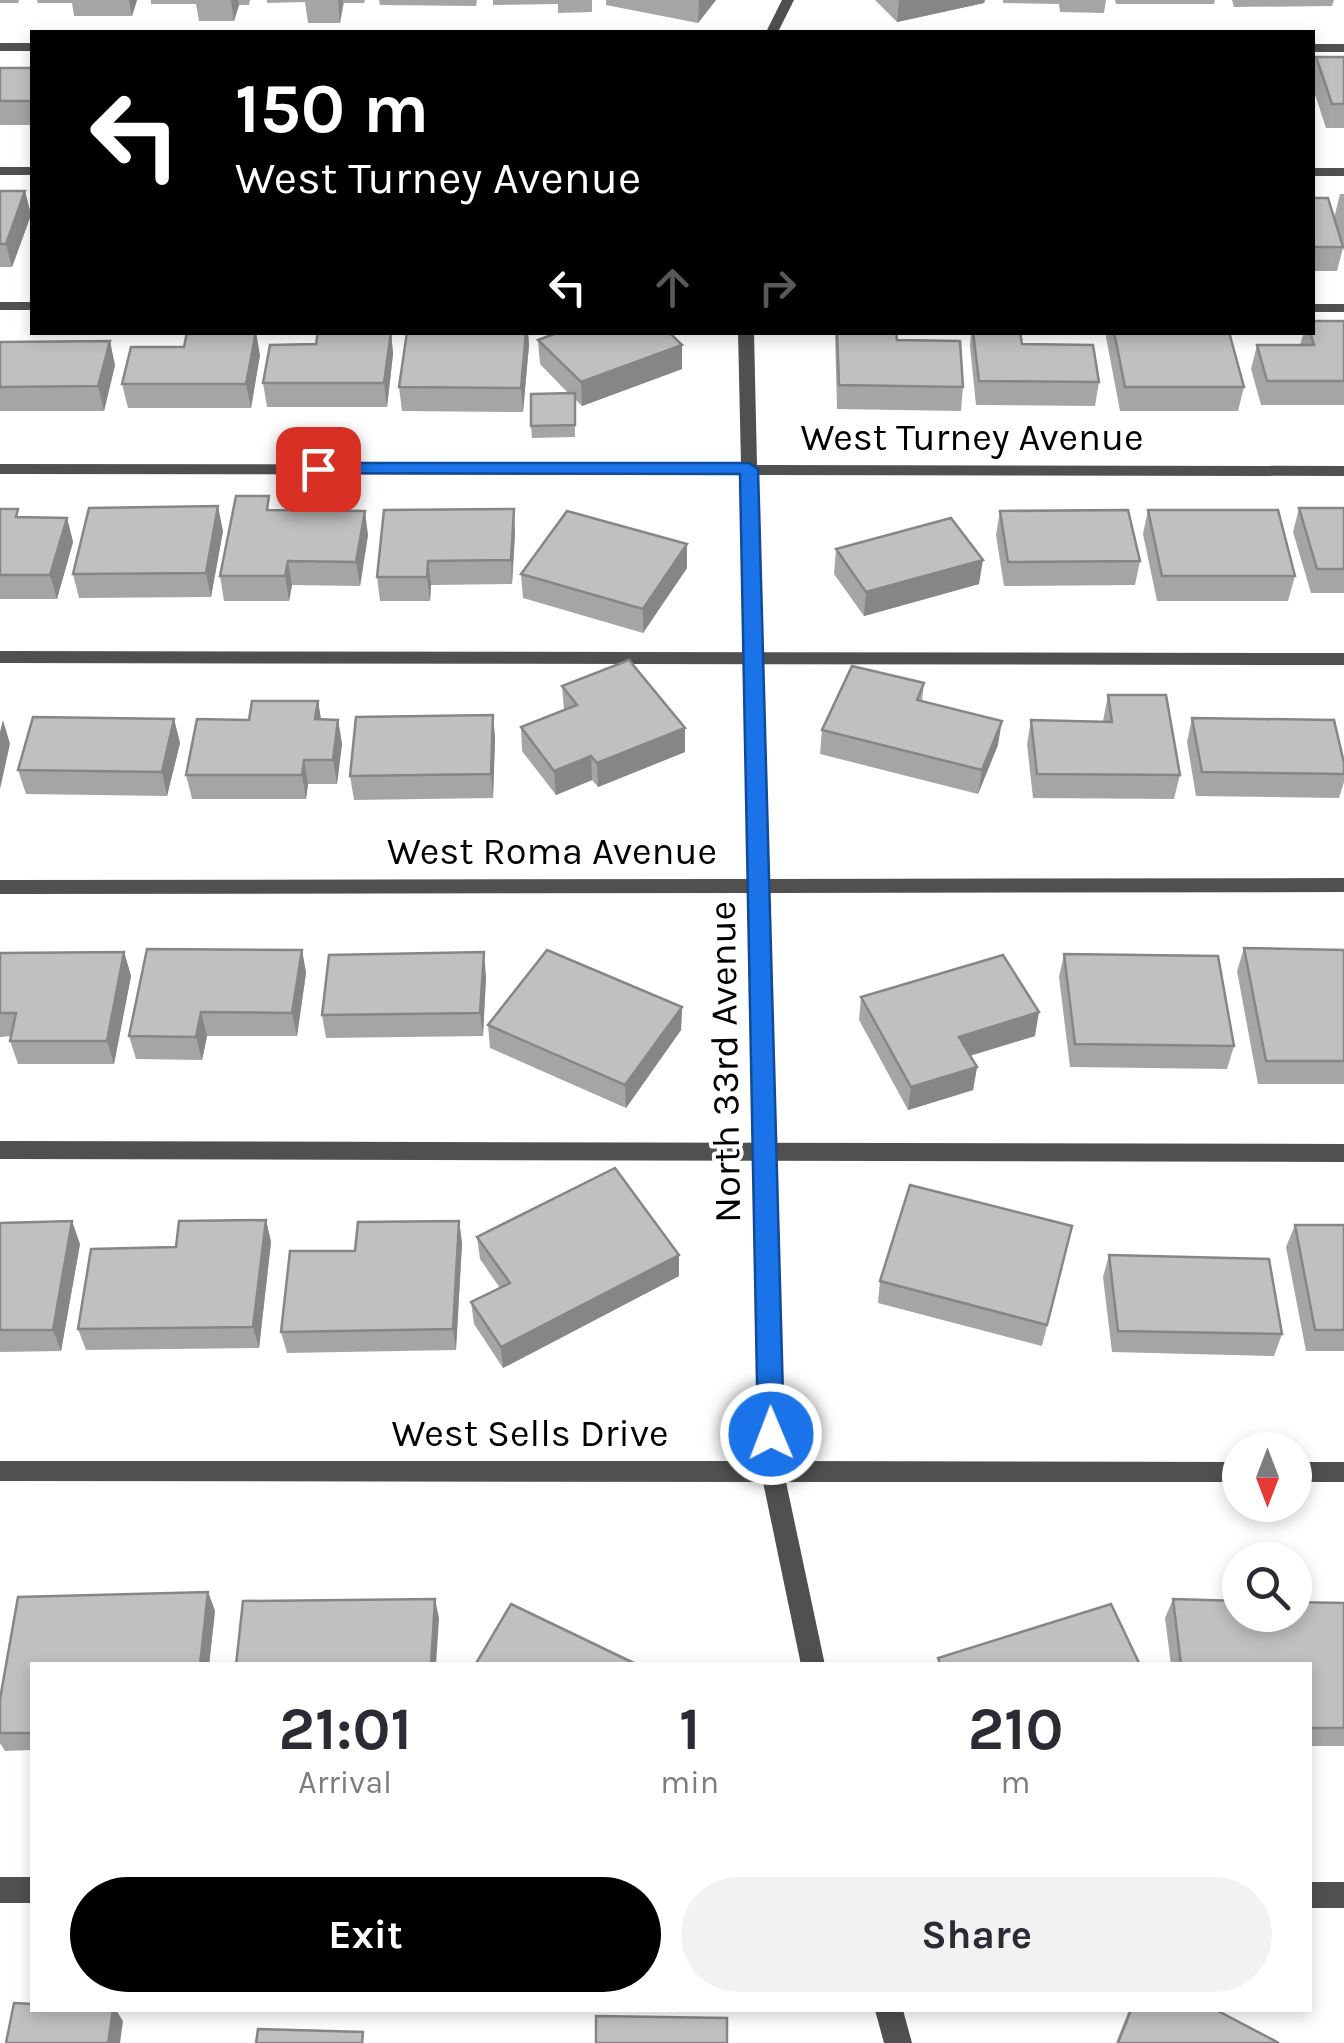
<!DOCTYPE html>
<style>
:root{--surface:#fff;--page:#f2f2f3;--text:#2b2b33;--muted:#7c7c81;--accent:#000}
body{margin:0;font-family:Karla,sans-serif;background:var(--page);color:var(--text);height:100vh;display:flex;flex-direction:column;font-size:38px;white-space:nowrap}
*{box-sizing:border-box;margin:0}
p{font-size:32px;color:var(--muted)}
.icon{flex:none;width:55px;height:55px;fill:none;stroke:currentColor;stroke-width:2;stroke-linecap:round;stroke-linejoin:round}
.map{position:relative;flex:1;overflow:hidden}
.details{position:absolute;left:30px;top:1662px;width:1282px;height:350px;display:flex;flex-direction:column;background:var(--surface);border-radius:0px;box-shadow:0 5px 15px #0003}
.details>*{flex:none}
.guide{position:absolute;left:30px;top:30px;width:1285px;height:305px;border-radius:0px;box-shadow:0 5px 15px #0003;background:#000;color:#fff;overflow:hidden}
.needle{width:65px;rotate:180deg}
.controls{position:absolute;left:1222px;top:1432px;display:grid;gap:20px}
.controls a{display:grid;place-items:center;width:90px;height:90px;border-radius:50%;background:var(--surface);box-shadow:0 5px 15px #0003;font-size:50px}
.pin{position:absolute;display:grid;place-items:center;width:85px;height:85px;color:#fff;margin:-42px;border-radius:20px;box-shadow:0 5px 15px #0006}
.me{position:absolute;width:110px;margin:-55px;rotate:359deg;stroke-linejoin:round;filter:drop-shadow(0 0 8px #0008)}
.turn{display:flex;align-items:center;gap:35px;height:210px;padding:0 40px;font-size:45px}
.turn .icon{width:130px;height:130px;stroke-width:2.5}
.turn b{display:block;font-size:70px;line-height:85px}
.lanes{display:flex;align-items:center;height:95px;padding:0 40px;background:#0003;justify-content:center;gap:50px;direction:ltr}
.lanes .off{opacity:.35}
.eta{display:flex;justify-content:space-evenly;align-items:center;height:170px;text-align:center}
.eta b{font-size:60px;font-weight:700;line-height:70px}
.action{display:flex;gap:20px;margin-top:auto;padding:20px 40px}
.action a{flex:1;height:115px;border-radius:60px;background:var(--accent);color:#fff;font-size:40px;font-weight:700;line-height:115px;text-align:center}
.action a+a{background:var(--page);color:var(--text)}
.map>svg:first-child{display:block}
</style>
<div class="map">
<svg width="1344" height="2043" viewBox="0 0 1344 2043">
<rect width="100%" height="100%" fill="#fff"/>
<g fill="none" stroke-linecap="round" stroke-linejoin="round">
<g fill="#505050" fill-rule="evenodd">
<rect x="0" y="43" width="32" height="8"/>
<rect x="1312" y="44" width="32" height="8"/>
<rect x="0" y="302" width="32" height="8"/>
<rect x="1312" y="304" width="32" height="8"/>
<path d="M0,651L1344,653V665L0,663Z"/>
<path d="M0,1141L1344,1144V1162L0,1159Z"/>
<rect x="0" y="1877" width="32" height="26"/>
<rect x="1310" y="1882" width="34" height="26"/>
</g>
<g fill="#505050" fill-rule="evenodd">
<path d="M782,0H794L778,32H766Z"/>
<rect x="0" y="167" width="32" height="8"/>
<rect x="1312" y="168" width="32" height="8"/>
<path d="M738,332H754L757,465L1344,466V476L757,475L768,879L1344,878V892L768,893L783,1461L1240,1462V1482H786L825,1665H801L763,1482L0,1481V1461H760L749,893L0,894V880L749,879L741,475L0,474V464L741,465Z"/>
<rect x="1295" y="1462" width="49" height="20"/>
<path d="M875,2010H903L912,2043H884Z"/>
</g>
</g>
<g fill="#a5a5a5">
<path d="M0,0H19L18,3H0Z"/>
<path d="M37,0H137L132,16H74L72,3H38Z"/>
<path d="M151,0H250L249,5H239L234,21H199L196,4H151Z"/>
<path d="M267,0H365L364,3H344L340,23H308L305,2L267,3Z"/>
<path d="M379,0H477L476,6L380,5Z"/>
<path d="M493,0H592V12L558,13V4L493,5Z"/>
<path d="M606,0H716L698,23L606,5Z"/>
<path d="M875,0H985L984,3L897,22Z"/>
<path d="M1003,0H1106L1104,13L1060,12L1059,4L1003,3Z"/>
<path d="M1115,0H1215L1214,4H1116Z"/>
<path d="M1232,0H1334L1332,6L1234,7Z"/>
<path d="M1316,57H1344V128H1326L1312,85V74Z"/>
<rect x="0" y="68" width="32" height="57"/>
<path d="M0,191H25L31,215L12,267H0Z"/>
<path d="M1340,194H1344V251L1343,248L1337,271H1312V198L1334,218Z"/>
<path d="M1344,321V405H1261L1251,369L1257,345H1300L1304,332H1312Z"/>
<path d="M391,332L393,354L387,407H267L263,383L316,344Z"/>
<path d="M407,332H528L529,345L523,412L402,411L399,387Z"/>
<path d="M835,332H896L897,340L963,387L961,411L837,409Z"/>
<path d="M971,332H1020L1022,344L1099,382L1095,406L976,405L970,347Z"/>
<path d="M1106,332H1229L1244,387L1238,411H1120L1106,337Z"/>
<path d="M538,340L682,369L582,406L575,399V437L532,438L531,426L569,394L540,364Z"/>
<path d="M0,342L115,365L104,411H0Z"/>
<path d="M260,355L251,408H128L122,384Z"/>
<path d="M1299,508H1344V593H1311L1293,532Z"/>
<path d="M0,509L20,517L67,518L73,542L57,599H0Z"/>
<path d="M272,510L368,535L360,586L292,585L289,601H224L220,576Z"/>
<path d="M1148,510L1295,576L1288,601H1157L1143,534Z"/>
<path d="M1000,511L1140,561L1135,585L1004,586L996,535Z"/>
<path d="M223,531L211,597L79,598L73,574Z"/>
<path d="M515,533L512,584L431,585L430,601H380L377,577Z"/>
<path d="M687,544V568L643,633L523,598L521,574Z"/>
<path d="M836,549L979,584L864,616L834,574Z"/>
<path d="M924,683L922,701L998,745L978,794L820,754L822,730Z"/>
<path d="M562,686L685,728V752L598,787L592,780L556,795L522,751L521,727L564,710Z"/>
<path d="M1108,695L1180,775L1174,799L1033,798L1027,744L1031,720L1103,721Z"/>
<path d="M318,701L321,719L338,720L342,744L337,784H308L306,799H192L186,775L249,720Z"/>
<path d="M493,715L495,739L493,798L354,800L350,776Z"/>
<path d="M1192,718L1344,763V782L1339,798L1196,796L1187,742Z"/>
<path d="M174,719L180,743L167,796L26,794L18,770Z"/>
<path d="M1244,948L1344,950V1084H1258L1237,971Z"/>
<path d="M302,950L306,973L297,1036H207L202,1060L136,1059L129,1036Z"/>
<path d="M124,952L131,976L114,1064H18L10,1041L11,1036L0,1037V953Z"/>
<path d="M1064,954L1234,1046L1227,1069L1070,1067L1059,977Z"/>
<path d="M486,976L483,1036L326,1038L322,1015Z"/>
<path d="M861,997L1035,1036L970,1056L977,1067L973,1090L908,1110L859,1020Z"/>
<path d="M682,1007L681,1030L626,1108L490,1048L488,1025Z"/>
<path d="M266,1220L271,1242L259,1348L86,1350L78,1329L176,1247Z"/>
<path d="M459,1221L462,1243L456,1350L287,1353L281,1332L355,1251Z"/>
<path d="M0,1223L80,1244L61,1351L0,1352Z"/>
<path d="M1295,1225H1344V1351H1306L1286,1247Z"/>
<path d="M1072,1226L1042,1346L878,1303L880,1281Z"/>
<path d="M477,1237L679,1255V1276L503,1368L474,1324L471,1302L500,1288L480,1259Z"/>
<path d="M1109,1255L1282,1334L1274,1356L1112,1352L1103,1277Z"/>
<path d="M208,1592L215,1611L209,1665H32V1750L5,1751L0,1743V1699L18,1597Z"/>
<path d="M1173,1599L1344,1603V1746H1310V1665H1171L1165,1618Z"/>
<path d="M1129,2010H1216L1279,2043H1116Z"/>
</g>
<g fill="#868686">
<path d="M129,0H137L132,16Z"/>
<path d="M231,0H238L239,5L234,21Z"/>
<path d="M338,0H343L340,23Z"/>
<path d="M699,0H716L698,23Z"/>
<path d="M899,0H985L984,3L897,22Z"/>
<path d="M25,191L31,215L12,267L6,244Z"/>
<path d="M256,332L260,355L251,408L246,384Z"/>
<path d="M391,332L393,354L387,407L384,383Z"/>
<path d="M526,332H528L529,345L523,412L521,388Z"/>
<path d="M110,341L115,365L104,411L98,386Z"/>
<path d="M682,345V369L582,406L581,382Z"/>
<path d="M218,506L223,531L211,597L206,573Z"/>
<path d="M514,509L515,533L512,584L511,560Z"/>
<path d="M365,511L368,535L360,586L356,562Z"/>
<path d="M67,518L73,542L57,599L50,575Z"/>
<path d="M687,544V568L643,633V609Z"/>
<path d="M983,560L979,584L864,616L866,592Z"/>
<path d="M288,561L292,585L289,601L285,576Z"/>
<path d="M428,561L431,585L430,601L427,577Z"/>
<path d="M318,701L322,726L315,719Z"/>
<path d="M493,715L495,739L493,798L491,774Z"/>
<path d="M174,719L180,743L167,796L162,772Z"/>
<path d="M3,720L10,744L0,789V732Z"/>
<path d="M338,720L342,744L337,784L333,760Z"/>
<path d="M1002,721L998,745L978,794L982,770Z"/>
<path d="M685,728V752L598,787L597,763Z"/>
<path d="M591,756L592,780L556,795L554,771Z"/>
<path d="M304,760L308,784L306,799L302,775Z"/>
<path d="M302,950L306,973L297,1036L292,1013Z"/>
<path d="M124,952L131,976L114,1064L107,1041Z"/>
<path d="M484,952L486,976L483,1036L480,1013Z"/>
<path d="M682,1007L681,1030L626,1108L625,1085Z"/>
<path d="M201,1012L207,1036L202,1060L196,1037Z"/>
<path d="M1039,1012L1035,1036L955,1060L959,1037Z"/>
<path d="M977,1067L973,1090L908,1110L911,1087Z"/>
<path d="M266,1220L271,1242L259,1348L253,1327Z"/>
<path d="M72,1221L80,1244L61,1351L53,1330Z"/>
<path d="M459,1221L462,1243L456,1350L453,1329Z"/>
<path d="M679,1255V1276L503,1368L501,1347Z"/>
<path d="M208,1592L215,1611L209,1665H200Z"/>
<path d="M435,1599L439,1618L436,1665H431Z"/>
<path d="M113,2010H116L123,2021L120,2043H108Z"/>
</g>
<g fill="#c0c0c0" stroke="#868686" stroke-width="2.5">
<path d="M1316,57H1344V104H1332Z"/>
<rect x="0" y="68" width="32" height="33"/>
<path d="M0,191H25L6,244H0Z"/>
<path d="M1312,198H1328L1343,247H1312Z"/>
<path d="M1312,321H1344V381H1267L1257,345H1314L1310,332H1312Z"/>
<path d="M187,332H256L246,384H122L131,347H184Z"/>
<path d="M318,332H391L384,383H263L270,345L316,344Z"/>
<path d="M407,332H526L521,388L399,387Z"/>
<path d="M559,332H669L682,345L581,382L538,340Z"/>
<path d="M837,332H896L897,340L960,341L963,387L839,385Z"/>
<path d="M973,332H1020L1022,344L1093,345L1099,382L979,381Z"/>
<path d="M1114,332H1229L1244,387H1125Z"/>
<path d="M110,341L98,386L0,387V342Z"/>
<path d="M575,393V425L531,426V394Z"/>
<path d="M236,496H269L267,510L365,511L356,562L288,561L285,576H220Z"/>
<path d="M218,506L206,573L73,574L89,508Z"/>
<path d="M1299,508H1344V569H1317Z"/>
<path d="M0,509H18L16,517L67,518L50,575H0Z"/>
<path d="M514,509L511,560L428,561L427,577H377L384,510Z"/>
<path d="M1128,510L1140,561L1008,562L1000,511Z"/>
<path d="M1148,510H1278L1295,576H1162Z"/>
<path d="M567,511L687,544L643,609L521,574Z"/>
<path d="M951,518L983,560L866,592L836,549Z"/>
<path d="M629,660L685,728L597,763L591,756L554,771L521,727L577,705L562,686Z"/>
<path d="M852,666L924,683L917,700L1002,721L982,770L822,730Z"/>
<path d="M1108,695H1166L1180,775L1037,774L1031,720L1112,722Z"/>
<path d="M252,701H318L315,719L338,720L333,760H304L302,775H186L197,719L249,720Z"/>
<path d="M493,715L491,774L350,776L356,717Z"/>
<path d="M33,717L174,719L162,772L18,770Z"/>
<path d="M1192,718L1334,720L1344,763V774L1202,772Z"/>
<path d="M1244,948L1344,950V1061H1266Z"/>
<path d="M147,949L302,950L292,1013L201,1012L196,1037L129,1036Z"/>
<path d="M547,950L682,1007L625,1085L488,1025Z"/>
<path d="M124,952L107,1041H10L16,1013H0V953Z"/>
<path d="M484,952L480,1013L322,1015L329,955Z"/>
<path d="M1064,954L1218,956L1234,1046L1075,1044Z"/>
<path d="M1003,955L1039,1012L959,1037L977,1067L911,1087L861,997Z"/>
<path d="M615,1168L679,1255L501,1347L471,1302L510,1283L477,1237Z"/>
<path d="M910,1185L1072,1226L1047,1325L880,1281Z"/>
<path d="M266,1220L253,1327L78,1329L91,1249L176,1247L179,1221Z"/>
<path d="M72,1221L53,1330H0V1223Z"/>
<path d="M459,1221L453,1329L281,1332L290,1251H355L358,1222Z"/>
<path d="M1295,1225H1344V1330H1315Z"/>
<path d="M1109,1255L1269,1259L1282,1334L1118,1331Z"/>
<path d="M208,1592L200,1665H32V1733H0V1699L18,1597Z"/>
<path d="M435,1599L431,1665H236L243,1601Z"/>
<path d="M1173,1599L1240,1601V1615H1295V1602L1344,1603V1728H1310V1665H1181Z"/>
<path d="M511,1604L638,1665H475Z"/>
<path d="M1111,1604L1140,1665H941L938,1658Z"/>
<path d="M14,2003L32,2004V2010H113L108,2043H6Z"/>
<path d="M1131,2010H1216L1279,2043H1118Z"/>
<path d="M596,2016L727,2018V2043H596Z"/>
<path d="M258,2029L363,2032L362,2043H256Z"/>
</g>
<path fill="#1a73e8" stroke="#114b97" stroke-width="2.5" d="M318,463H749L758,469L784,1434L780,1442L771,1446L762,1442L758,1434L740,474L312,473V465Z"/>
<g text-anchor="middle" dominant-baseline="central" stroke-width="8" stroke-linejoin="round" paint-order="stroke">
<g font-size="38" fill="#000" stroke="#fff">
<text x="972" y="437">West Turney Avenue</text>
<text x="552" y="851">West Roma Avenue</text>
<text transform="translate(725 1062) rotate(-91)">North 33rd Avenue</text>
<text x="530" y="1433">West Sells Drive</text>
</g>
</g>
</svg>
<div class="controls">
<a><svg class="needle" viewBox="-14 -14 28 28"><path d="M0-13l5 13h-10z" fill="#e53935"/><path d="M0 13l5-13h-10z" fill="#7c7c81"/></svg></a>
<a><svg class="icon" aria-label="search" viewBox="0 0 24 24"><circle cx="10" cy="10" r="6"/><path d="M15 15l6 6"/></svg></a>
</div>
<div class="pin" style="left:318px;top:469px;background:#d93025"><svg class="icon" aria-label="arrive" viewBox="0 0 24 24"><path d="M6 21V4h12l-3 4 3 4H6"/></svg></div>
<svg class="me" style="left:771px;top:1434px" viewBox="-20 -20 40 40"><circle r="17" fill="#1a73e8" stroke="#fff" stroke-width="3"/><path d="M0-11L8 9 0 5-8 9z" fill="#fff"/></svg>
<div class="guide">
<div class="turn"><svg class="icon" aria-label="left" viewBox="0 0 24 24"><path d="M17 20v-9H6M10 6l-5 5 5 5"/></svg><div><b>150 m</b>West Turney Avenue</div></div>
<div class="lanes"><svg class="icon" aria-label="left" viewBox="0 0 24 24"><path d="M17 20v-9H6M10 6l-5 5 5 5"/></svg><svg class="icon off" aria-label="ahead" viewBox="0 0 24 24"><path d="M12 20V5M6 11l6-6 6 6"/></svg><svg class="icon off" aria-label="right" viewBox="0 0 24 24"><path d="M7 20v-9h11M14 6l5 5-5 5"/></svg></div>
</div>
<section class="details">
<div class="eta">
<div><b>21:01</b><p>Arrival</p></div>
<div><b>1</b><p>min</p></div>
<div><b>210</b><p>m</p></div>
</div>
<div class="action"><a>Exit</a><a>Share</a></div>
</section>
</div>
